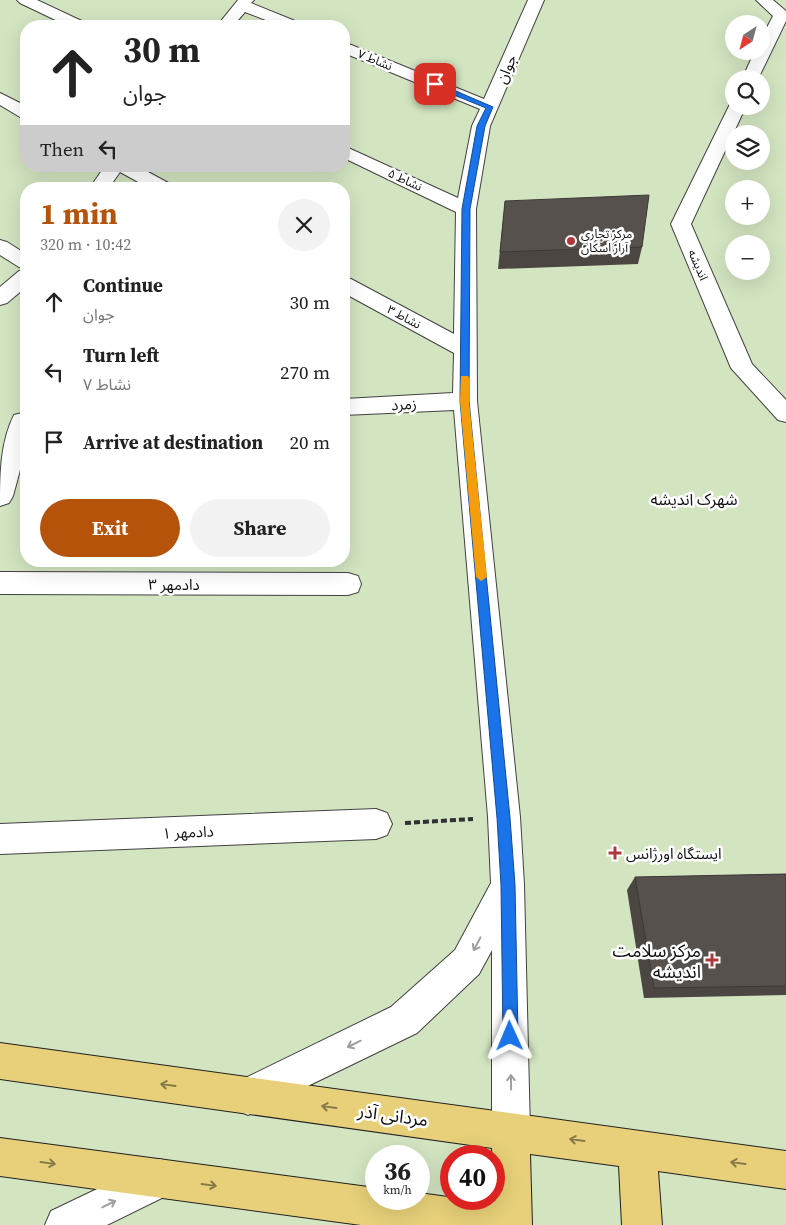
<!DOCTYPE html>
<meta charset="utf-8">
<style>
:root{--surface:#fff;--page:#f2f2f2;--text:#222;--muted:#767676;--accent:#b45309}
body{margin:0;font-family:"Source Serif 4","Noto Sans Arabic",serif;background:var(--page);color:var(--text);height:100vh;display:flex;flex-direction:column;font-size:19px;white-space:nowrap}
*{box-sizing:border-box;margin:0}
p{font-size:16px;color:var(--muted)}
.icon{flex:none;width:28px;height:28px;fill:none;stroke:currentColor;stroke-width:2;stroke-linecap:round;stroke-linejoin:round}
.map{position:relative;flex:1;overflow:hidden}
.drawer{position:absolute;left:20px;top:182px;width:330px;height:385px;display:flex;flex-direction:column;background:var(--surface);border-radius:20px;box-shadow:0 5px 20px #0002}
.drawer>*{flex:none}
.banner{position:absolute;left:20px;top:20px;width:330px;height:152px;border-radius:20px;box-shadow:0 5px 20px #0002;background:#fff;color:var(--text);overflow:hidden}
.needle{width:32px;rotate:216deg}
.controls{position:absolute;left:725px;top:15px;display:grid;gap:10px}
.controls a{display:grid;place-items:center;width:45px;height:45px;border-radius:50%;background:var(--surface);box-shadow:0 5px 20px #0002;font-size:25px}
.speed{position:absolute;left:365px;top:1145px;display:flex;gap:10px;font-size:25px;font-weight:700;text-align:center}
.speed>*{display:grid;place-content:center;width:65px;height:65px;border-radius:50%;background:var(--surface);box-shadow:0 5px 20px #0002;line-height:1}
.speed small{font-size:12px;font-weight:400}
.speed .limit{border:8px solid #d22;background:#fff;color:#111}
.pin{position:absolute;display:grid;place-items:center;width:42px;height:42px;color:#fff;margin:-21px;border-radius:10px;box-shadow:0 2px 8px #0006}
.me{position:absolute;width:55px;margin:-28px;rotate:359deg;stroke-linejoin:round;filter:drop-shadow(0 0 4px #0008)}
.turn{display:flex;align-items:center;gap:18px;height:105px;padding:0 20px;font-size:22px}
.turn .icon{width:65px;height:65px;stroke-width:2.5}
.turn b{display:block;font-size:35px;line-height:42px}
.then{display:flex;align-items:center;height:48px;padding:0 20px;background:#0003;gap:10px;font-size:19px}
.round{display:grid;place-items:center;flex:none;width:52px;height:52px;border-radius:26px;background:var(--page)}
.summary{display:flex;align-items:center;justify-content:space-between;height:85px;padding:0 20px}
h1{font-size:30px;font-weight:700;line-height:38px;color:var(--accent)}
.action{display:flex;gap:10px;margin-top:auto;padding:10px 20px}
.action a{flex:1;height:58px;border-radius:30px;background:var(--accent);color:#fff;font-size:20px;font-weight:700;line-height:58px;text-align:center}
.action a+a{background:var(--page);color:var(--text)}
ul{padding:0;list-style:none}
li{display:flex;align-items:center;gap:15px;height:70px;padding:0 20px}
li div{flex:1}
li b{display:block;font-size:19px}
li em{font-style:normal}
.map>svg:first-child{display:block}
</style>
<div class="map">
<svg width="786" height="1225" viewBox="0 0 786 1225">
<rect width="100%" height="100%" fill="#fdfcf3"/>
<path fill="#d2e4c0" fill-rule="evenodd" d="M0,0H786V1225H0ZM734,24H761V51H734ZM26,26H344V166H26ZM734,79H761V106H734ZM734,134H761V161H734ZM26,189H344V561H26ZM734,189H761V216H734ZM734,244H761V271H734ZM376,1156H419V1199H376ZM451,1156H494V1199H451Z"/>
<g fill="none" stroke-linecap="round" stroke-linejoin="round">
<g stroke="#424242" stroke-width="2">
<g id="minor">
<path d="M17,0H37L86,23L88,26H68L20,3Z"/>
<path d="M238,0H254L251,3L300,23L302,26H281L245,12L233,26H217Z"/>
<path d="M528,0H544L490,126L476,209L477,401L520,817L524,885L530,1131L524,1144L511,1150L498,1144L492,1131V950L479,974L417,1033L248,1115L235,1109L229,1096L235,1083L391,1007L455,950L491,883L488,817L454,410L344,415V399L453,393L454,353L344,293V277L351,279L454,334L456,212L344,158V146L458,198L472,126L480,109L344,53V42L484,99Z"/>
<path d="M756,0H773L786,11V21L758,79H742L755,51H761V39L773,16Z"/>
<path d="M0,93L26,106V118L20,117L0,105Z"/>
<path d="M731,102H734V106H746L691,224L752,364L786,400V422L778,420L731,368L671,224Z"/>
<path d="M105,166H137L172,185L174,189H151L120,172L108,189H89Z"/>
<path d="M0,240L7,242L26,254V269L19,267L0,255Z"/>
<path d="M26,270V287L7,303L0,305V287L19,271Z"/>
<path d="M22,413L26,414V448L13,496L9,503L0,506C0,475 0,443 14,415Z"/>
<path d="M0,572L348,573L358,576L361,584L358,592L348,595L0,594Z"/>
<path d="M376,809L387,813L392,824L387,835L376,839L0,854V824Z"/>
<path d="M160,1159L174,1164L179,1178L174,1192L107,1225H45L51,1211Z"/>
</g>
</g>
<g stroke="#202020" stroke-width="2">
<path id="major" d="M0,1043L786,1151V1189L658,1171L662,1225H622L619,1166L530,1154L532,1225H361L0,1176V1138L376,1188V1199H419V1193L492,1203V1199H494L492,1148L0,1079Z"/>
</g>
<path stroke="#313131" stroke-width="4" stroke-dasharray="6 3" stroke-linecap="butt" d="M405,823L473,819"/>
<use href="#minor" fill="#fff" fill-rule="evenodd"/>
<use href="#major" fill="#e7d079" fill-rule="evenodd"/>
</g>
<g fill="#4b4642">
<path d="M505,201L642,247L638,264L498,269Z"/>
<path d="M786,874V995L644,998L627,890L635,877Z"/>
</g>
<g fill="#57514d" stroke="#3d3936">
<path d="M649,195L642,247L500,252L505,201Z"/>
<path d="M786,874V986L654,988L635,877Z"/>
</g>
<defs><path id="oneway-shaft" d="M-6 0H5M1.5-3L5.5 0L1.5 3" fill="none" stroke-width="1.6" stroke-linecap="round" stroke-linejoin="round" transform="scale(1.25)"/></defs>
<g stroke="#9f9f9f">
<use href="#oneway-shaft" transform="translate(477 944) rotate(118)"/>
<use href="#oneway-shaft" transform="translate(354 1044) rotate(154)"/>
<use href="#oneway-shaft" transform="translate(511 1082) rotate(-91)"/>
<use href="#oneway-shaft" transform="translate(109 1204) rotate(-26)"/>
</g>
<g stroke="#867949">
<use href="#oneway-shaft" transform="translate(168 1085) rotate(-172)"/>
<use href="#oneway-shaft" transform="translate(329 1107) rotate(-172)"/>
<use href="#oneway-shaft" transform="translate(577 1140) rotate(-172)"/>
<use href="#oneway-shaft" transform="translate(48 1163) rotate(8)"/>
<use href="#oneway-shaft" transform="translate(738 1163) rotate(-172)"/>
<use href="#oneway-shaft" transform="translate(209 1185) rotate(8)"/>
</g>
<path fill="#1a73e8" stroke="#114b97" d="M435,82L493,107L485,126L470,209L469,401L510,818L515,885L518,1036L515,1042L510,1044L505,1042L503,1036L501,885L497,818L460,401L462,209L477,126L486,108L432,86V83Z"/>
<path fill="#f59e0b" d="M461,376H468L470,379L469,401L487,577L481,581L476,577L460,401Z"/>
<g fill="#ae383a" stroke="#fff" stroke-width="2">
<circle cx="571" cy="241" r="5"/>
<path d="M612.5 845.5h5v5h5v5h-5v5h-5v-5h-5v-5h5z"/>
<path d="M709.5 952.5h5v5h5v5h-5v5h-5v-5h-5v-5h5z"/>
</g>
<g text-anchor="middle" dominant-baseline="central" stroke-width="5" stroke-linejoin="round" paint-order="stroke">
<g font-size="12" fill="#0f0f0f" stroke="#fff">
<text transform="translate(375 60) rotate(22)">نشاط ۷</text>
<text transform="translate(405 180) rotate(25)">نشاط ۵</text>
<text transform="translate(698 265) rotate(67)">اندیشه</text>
<text transform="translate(404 317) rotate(28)">نشاط ۳</text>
</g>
<g font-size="12" fill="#0f0f0f" stroke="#fff" text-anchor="start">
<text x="581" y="234">مرکز تجاری<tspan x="581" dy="14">آراز اسکان</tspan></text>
</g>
<g font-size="15" fill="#0f0f0f" stroke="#fff">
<text transform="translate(506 69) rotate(-67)">جوان</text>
<text transform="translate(404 404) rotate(-3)">زمرد</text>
<text x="174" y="584">دادمهر ۳</text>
<text transform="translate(188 832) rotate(-2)">دادمهر ۱</text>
</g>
<g font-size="15" fill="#0f0f0f" stroke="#fff" text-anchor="start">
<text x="626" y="853">ایستگاه اورژانس</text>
</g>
<g font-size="16" fill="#0f0f0f" stroke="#fff">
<text x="694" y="499">شهرک اندیشه</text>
</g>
<g font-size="18" fill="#0f0f0f" stroke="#fff" text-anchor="end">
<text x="701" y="950">مرکز سلامت<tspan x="701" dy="21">اندیشه</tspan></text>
</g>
<g font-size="18" fill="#0f0f0f" stroke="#fff">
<text transform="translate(393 1115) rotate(8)">مردانی آذر</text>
</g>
</g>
</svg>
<div class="controls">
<a><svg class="needle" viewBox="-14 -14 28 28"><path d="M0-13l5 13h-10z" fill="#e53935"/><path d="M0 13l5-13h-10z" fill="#767676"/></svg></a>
<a><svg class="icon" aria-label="search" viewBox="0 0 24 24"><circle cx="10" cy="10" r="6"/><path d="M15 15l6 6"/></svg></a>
<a><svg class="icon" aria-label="layers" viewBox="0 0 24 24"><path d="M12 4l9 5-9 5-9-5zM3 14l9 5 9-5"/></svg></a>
<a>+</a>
<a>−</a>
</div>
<div class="speed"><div>36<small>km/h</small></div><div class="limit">40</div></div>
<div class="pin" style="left:435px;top:84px;background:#d93025"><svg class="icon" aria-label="arrive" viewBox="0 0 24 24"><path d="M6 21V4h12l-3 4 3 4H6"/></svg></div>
<svg class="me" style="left:510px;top:1036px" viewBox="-20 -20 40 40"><path d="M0-17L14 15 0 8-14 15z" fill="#1a73e8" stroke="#fff" stroke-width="4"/></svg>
<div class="banner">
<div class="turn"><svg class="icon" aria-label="ahead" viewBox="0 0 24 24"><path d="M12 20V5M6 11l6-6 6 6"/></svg><div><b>30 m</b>جوان</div></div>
<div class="then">Then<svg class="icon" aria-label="left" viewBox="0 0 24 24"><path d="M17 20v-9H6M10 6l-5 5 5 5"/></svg></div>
</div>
<section class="drawer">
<div class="summary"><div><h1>1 min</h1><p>320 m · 10:42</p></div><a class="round"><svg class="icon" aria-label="close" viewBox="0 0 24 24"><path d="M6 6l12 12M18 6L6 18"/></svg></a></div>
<ul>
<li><svg class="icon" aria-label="ahead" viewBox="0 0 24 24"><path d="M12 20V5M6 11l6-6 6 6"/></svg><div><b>Continue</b><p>جوان</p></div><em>30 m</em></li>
<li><svg class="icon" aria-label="left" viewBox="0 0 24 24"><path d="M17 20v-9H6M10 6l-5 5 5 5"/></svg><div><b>Turn left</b><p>نشاط ۷</p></div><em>270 m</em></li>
<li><svg class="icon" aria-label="arrive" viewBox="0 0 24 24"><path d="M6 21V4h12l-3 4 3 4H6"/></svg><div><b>Arrive at destination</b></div><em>20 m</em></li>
</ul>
<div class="action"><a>Exit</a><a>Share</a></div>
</section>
</div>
